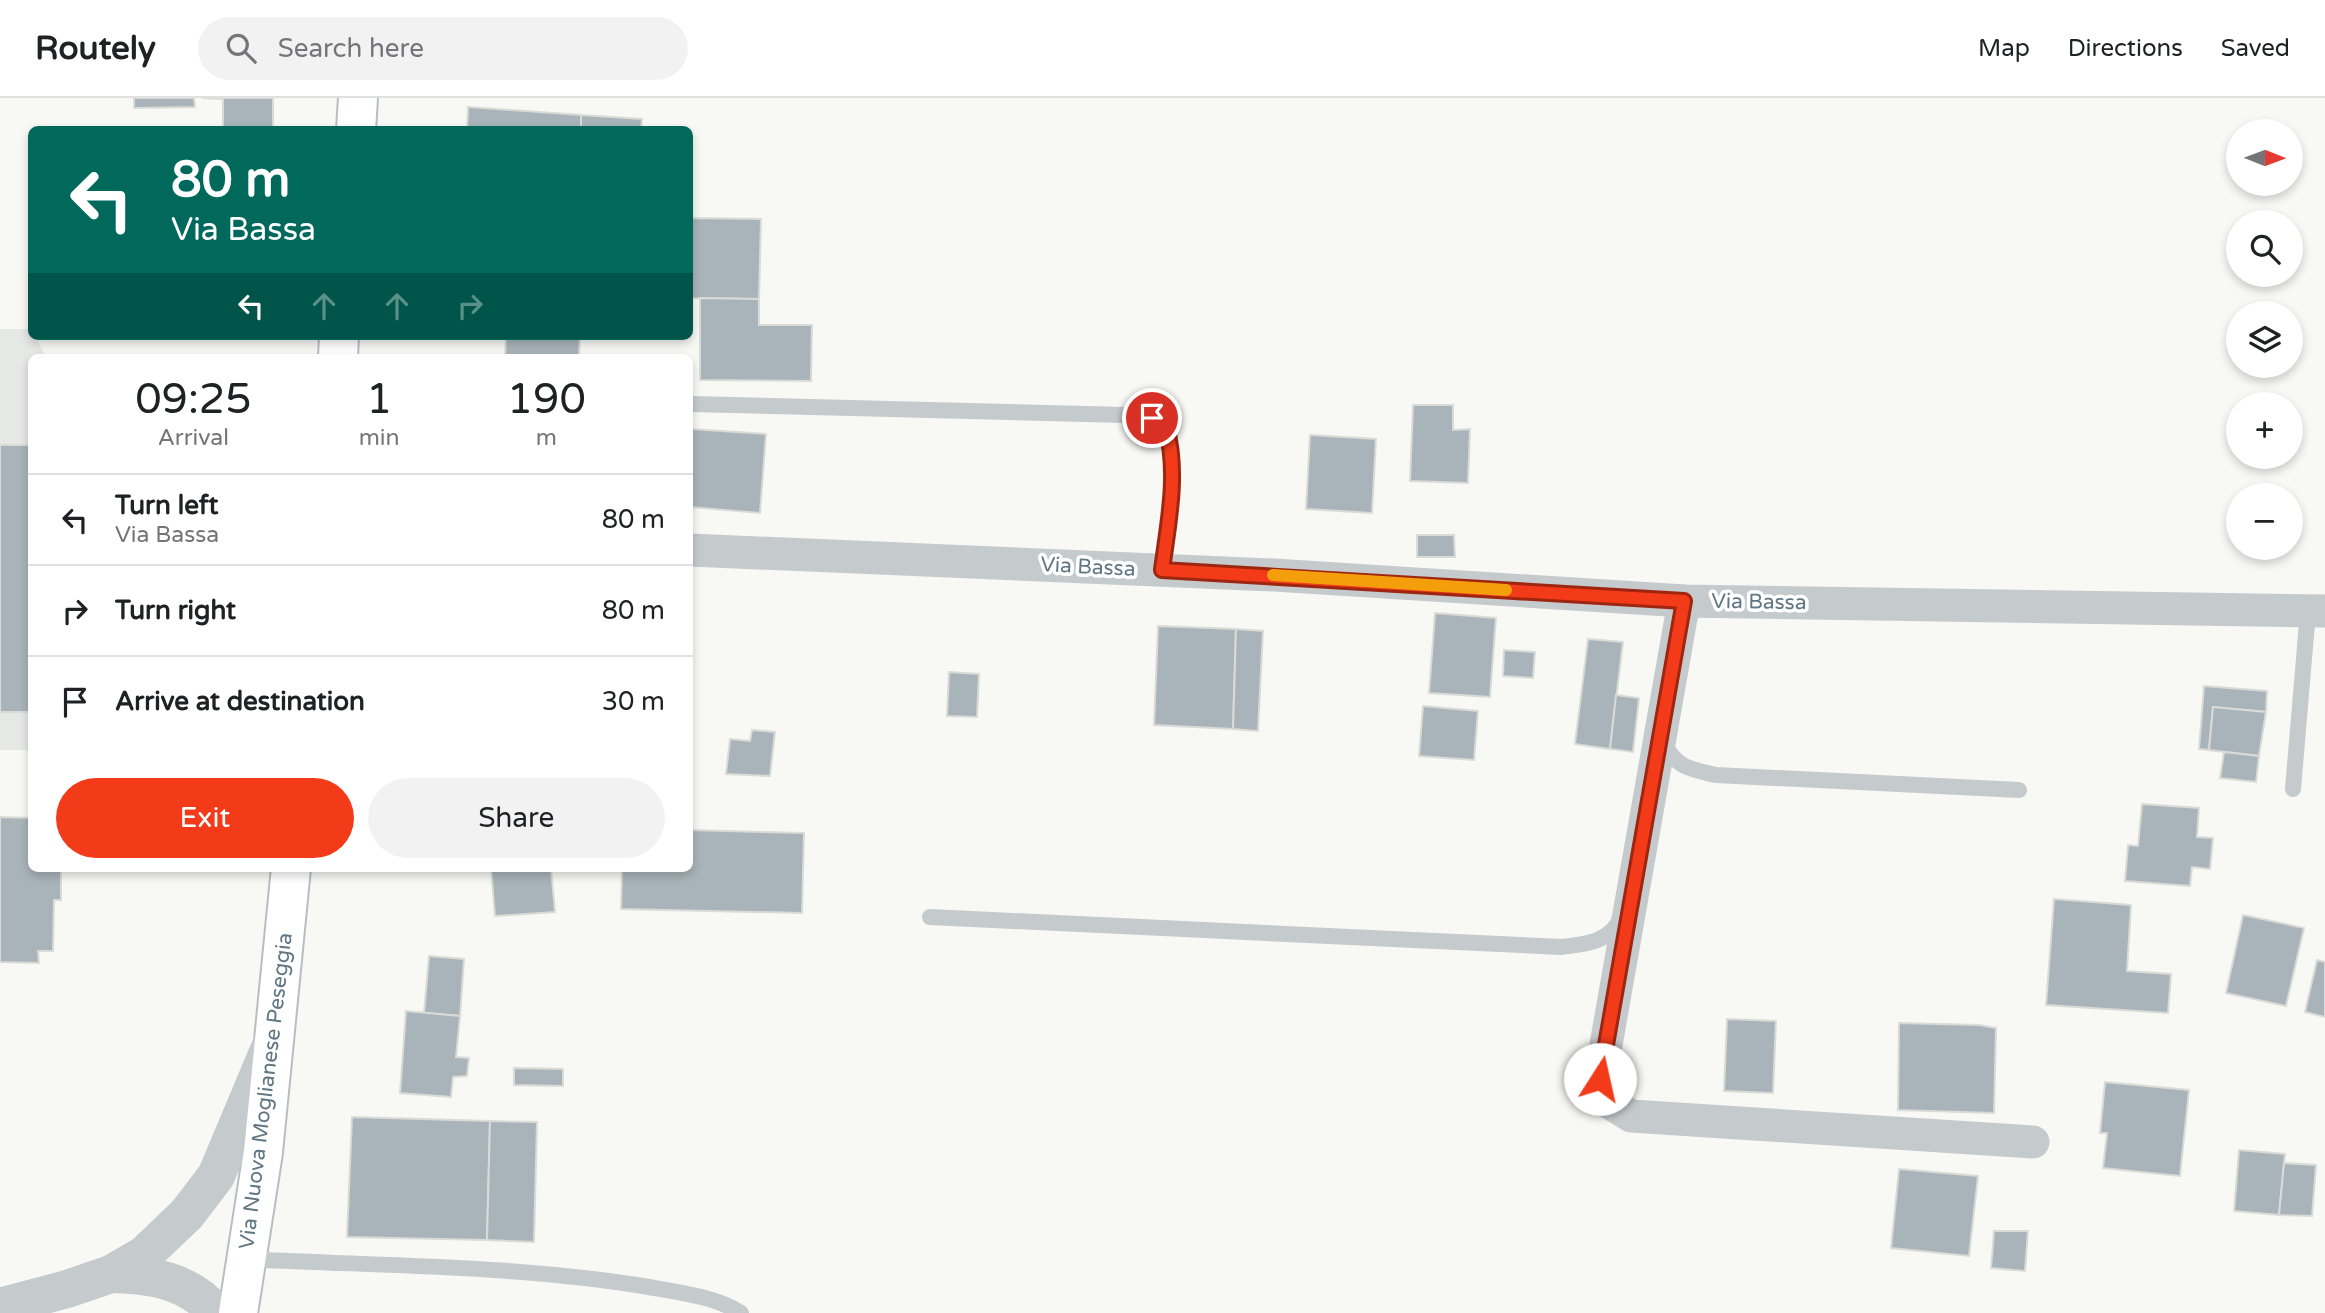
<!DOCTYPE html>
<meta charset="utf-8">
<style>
:root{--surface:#fff;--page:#f2f2f2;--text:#202124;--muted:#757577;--line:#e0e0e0;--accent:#f33b1a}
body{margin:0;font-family:"Varela Round",sans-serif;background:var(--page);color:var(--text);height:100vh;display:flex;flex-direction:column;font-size:26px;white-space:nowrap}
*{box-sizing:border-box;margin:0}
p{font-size:23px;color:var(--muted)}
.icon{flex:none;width:38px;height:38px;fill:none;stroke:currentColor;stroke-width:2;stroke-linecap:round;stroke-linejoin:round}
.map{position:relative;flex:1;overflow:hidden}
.side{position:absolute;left:28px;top:256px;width:665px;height:518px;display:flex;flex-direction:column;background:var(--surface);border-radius:10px;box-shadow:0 4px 10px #0003}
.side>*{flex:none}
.guide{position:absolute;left:28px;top:28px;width:665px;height:214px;border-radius:10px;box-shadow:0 4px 10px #0003;background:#00695c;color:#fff;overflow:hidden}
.needle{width:46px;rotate:91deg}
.buttons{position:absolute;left:2226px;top:21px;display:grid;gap:14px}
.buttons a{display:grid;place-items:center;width:77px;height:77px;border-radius:50%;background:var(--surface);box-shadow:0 4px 10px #0003;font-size:35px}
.pin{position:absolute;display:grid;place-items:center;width:60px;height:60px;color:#fff;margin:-30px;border:4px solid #fff;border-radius:50%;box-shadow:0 2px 7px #0007}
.me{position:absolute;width:77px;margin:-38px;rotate:10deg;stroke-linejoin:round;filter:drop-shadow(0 0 5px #0008)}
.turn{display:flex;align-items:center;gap:24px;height:147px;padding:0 28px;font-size:32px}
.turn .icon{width:91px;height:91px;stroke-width:2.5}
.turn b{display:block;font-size:49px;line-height:60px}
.lanes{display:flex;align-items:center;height:66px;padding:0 28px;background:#0003;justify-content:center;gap:35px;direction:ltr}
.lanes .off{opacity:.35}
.eta{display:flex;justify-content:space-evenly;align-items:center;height:119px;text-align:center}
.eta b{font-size:42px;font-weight:600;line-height:49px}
.cta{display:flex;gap:14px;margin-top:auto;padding:14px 28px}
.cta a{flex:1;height:80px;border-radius:42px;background:var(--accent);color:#fff;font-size:28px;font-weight:600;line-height:80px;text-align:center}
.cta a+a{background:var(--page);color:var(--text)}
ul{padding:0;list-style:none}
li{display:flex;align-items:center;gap:21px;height:91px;padding:0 28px;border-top:2px solid var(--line)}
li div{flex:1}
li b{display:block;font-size:26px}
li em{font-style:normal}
header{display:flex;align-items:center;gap:42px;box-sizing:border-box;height:98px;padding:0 35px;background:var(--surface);border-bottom:2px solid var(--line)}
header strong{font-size:33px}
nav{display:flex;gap:38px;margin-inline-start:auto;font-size:24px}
.search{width:490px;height:63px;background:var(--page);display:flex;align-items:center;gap:18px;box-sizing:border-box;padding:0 24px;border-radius:38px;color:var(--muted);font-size:26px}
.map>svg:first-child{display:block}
</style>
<header>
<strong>Routely</strong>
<div class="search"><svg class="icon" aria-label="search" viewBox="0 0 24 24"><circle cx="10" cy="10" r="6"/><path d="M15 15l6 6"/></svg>Search here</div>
<nav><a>Map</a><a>Directions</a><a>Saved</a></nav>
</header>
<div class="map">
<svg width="2325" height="1215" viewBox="0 0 2325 1215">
<rect width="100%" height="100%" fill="#f8f8f5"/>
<path fill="#e6e8e6" d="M0,231H31L32,238H35L46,259H32L31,652H0Z"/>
<g fill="#a9b4ba" stroke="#dadad7" stroke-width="2">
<path d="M134,0H194L195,9L134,10Z"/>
<path d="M202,0H273V32H223V1Z"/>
<path d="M468,9L581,17V32H467Z"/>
<path d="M581,17L642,21L641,32H581Z"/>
<path d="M690,120L761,121L759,201L690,200Z"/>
<path d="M700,200L759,201V227H812L811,283L700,282Z"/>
<path d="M506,238H580L579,259H505Z"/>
<path d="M1413,307H1453V332L1470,331L1468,385L1410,383Z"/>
<path d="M690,331L766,336L760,415L690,409Z"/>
<path d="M1310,337L1376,341L1372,415L1306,411Z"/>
<rect x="0" y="347" width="32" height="267"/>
<path d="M1417,437H1454L1455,459H1417Z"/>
<path d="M1435,515L1496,520L1490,599L1429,595Z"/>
<path d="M1158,528L1236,531L1233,631L1154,627Z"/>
<path d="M1236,531L1263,533L1258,633L1233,631Z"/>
<path d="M1588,541L1623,544L1610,651L1575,646Z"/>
<path d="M1504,552L1535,554L1533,580L1503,578Z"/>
<path d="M949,574L979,576L977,619L947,618Z"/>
<path d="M2204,588L2267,593L2266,614L2213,609L2209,652L2199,651Z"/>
<path d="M1616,597L1639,600L1633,654L1610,651Z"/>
<path d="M1423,608L1478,613L1474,662L1419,658Z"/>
<path d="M2213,609L2266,614L2259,658L2209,652Z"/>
<path d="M752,632L775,634L770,678L726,676L730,641L750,643Z"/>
<path d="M2224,654L2259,658L2256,684L2220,680Z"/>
<path d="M2142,706L2199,710L2197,739L2213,740L2210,771L2192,769L2190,788L2125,783L2128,747L2138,748Z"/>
<path d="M0,719L32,720V770H61V802H54L53,853H38L39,865L0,864Z"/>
<path d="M690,732L804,735L802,815L621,811L622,770H690Z"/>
<path d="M491,770H551L555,814L495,818Z"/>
<path d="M2054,801L2131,807L2127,873L2171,876L2168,915L2046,907Z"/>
<path d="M2243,817L2304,830L2286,908L2226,895Z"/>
<path d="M429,858L464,861L460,918L424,915Z"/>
<path d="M2317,862L2325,864V919L2305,914Z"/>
<path d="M406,913L460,918L456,959L469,960L467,978L453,979L451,999L400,995Z"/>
<path d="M1727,921L1776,923L1773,995L1724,993Z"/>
<path d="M1899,925L1979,927L1996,930L1994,1015L1898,1012Z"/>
<path d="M514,970L563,971V988L514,987Z"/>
<path d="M2105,984L2189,992L2180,1078L2103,1070L2107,1035H2100Z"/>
<path d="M352,1019L490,1023L487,1142L347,1139Z"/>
<path d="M490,1023L537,1024L534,1144L487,1142Z"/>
<path d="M2239,1052L2285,1056L2279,1117L2234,1113Z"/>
<path d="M2284,1065L2316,1067L2312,1118L2279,1117Z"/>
<path d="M1899,1071L1978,1078L1969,1158L1891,1150Z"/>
<path d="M1994,1133H2028L2025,1173L1991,1170Z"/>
</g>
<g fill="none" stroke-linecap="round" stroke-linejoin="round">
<g stroke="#b7bec2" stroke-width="42">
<g id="secondary">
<path d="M356,32L358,0"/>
<path d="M338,259L339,238"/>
<path d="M238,1215L263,1054L291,770"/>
</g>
</g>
<g stroke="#c5cacd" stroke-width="16">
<path d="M690,306L1126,317L1152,320L1166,329C1179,376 1168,425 1162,472"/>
<path d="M1663,644C1677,670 1689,671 1716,677L2019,692"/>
<path d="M2293,691L2308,513"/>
<path d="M930,819L1561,849C1585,846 1609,845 1621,820"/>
<path d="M246,1161C380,1168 517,1167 649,1189C678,1194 716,1199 741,1215"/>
</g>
<g stroke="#c5cacd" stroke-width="33">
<path d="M690,452L1274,477L1684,503L2325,513"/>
<path d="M1684,503L1600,981L1610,1005L1631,1018L2033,1044"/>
</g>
<g stroke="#c5cacd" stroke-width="38">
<path d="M111,1176C151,1177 189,1182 216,1215"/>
<path d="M0,1209L67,1191L111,1176L144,1157L187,1116L216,1078L269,952"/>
</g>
<use href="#secondary" stroke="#fff" stroke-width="38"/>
</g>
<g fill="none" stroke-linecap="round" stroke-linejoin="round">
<g stroke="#9e2611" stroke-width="18">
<path id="route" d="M1152,320L1166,329C1179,375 1168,426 1162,472L1684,503L1600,981"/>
</g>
<use href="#route" stroke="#f33b1a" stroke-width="12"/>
<path stroke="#f59e0b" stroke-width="12" d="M1273,477L1506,492"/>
</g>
<g text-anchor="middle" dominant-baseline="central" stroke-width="7" stroke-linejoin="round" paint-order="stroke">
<g font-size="21" fill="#607683" stroke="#fff">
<text transform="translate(1088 469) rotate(3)">Via Bassa</text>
<text transform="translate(1759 504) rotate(1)">Via Bassa</text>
<text transform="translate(266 993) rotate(-83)">Via Nuova Moglianese Peseggia</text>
</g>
</g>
</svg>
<div class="buttons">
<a><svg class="needle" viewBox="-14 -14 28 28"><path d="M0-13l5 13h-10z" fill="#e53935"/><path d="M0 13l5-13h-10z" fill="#757577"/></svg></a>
<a><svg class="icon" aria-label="search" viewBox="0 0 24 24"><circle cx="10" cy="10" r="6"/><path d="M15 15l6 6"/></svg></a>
<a><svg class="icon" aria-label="layers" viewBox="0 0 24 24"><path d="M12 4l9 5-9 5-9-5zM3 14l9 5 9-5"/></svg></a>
<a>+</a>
<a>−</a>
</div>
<div class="pin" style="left:1152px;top:320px;background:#d93025"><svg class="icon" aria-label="arrive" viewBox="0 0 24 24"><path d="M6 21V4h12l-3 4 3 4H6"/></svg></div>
<svg class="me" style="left:1600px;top:981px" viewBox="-20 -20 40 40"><circle r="19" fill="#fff"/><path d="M0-13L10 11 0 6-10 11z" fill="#f33b1a"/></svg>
<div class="guide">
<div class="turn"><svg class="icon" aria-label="left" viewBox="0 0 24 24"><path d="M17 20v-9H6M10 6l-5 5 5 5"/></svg><div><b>80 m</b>Via Bassa</div></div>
<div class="lanes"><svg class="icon" aria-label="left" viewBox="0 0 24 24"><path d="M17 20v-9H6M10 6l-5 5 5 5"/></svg><svg class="icon off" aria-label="ahead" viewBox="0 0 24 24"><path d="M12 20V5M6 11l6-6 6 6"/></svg><svg class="icon off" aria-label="ahead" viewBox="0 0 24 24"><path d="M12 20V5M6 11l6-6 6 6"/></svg><svg class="icon off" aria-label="right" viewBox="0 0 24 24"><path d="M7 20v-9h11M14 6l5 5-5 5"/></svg></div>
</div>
<section class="side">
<div class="eta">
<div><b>09:25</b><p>Arrival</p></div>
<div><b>1</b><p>min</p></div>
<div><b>190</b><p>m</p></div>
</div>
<ul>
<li><svg class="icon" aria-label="left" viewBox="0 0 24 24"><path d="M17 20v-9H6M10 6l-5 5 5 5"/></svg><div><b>Turn left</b><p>Via Bassa</p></div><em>80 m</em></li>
<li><svg class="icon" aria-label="right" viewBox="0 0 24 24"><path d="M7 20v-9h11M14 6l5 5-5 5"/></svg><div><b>Turn right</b></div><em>80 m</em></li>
<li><svg class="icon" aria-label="arrive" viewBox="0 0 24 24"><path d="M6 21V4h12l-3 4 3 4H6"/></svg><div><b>Arrive at destination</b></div><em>30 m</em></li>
</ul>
<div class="cta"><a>Exit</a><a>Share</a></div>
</section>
</div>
